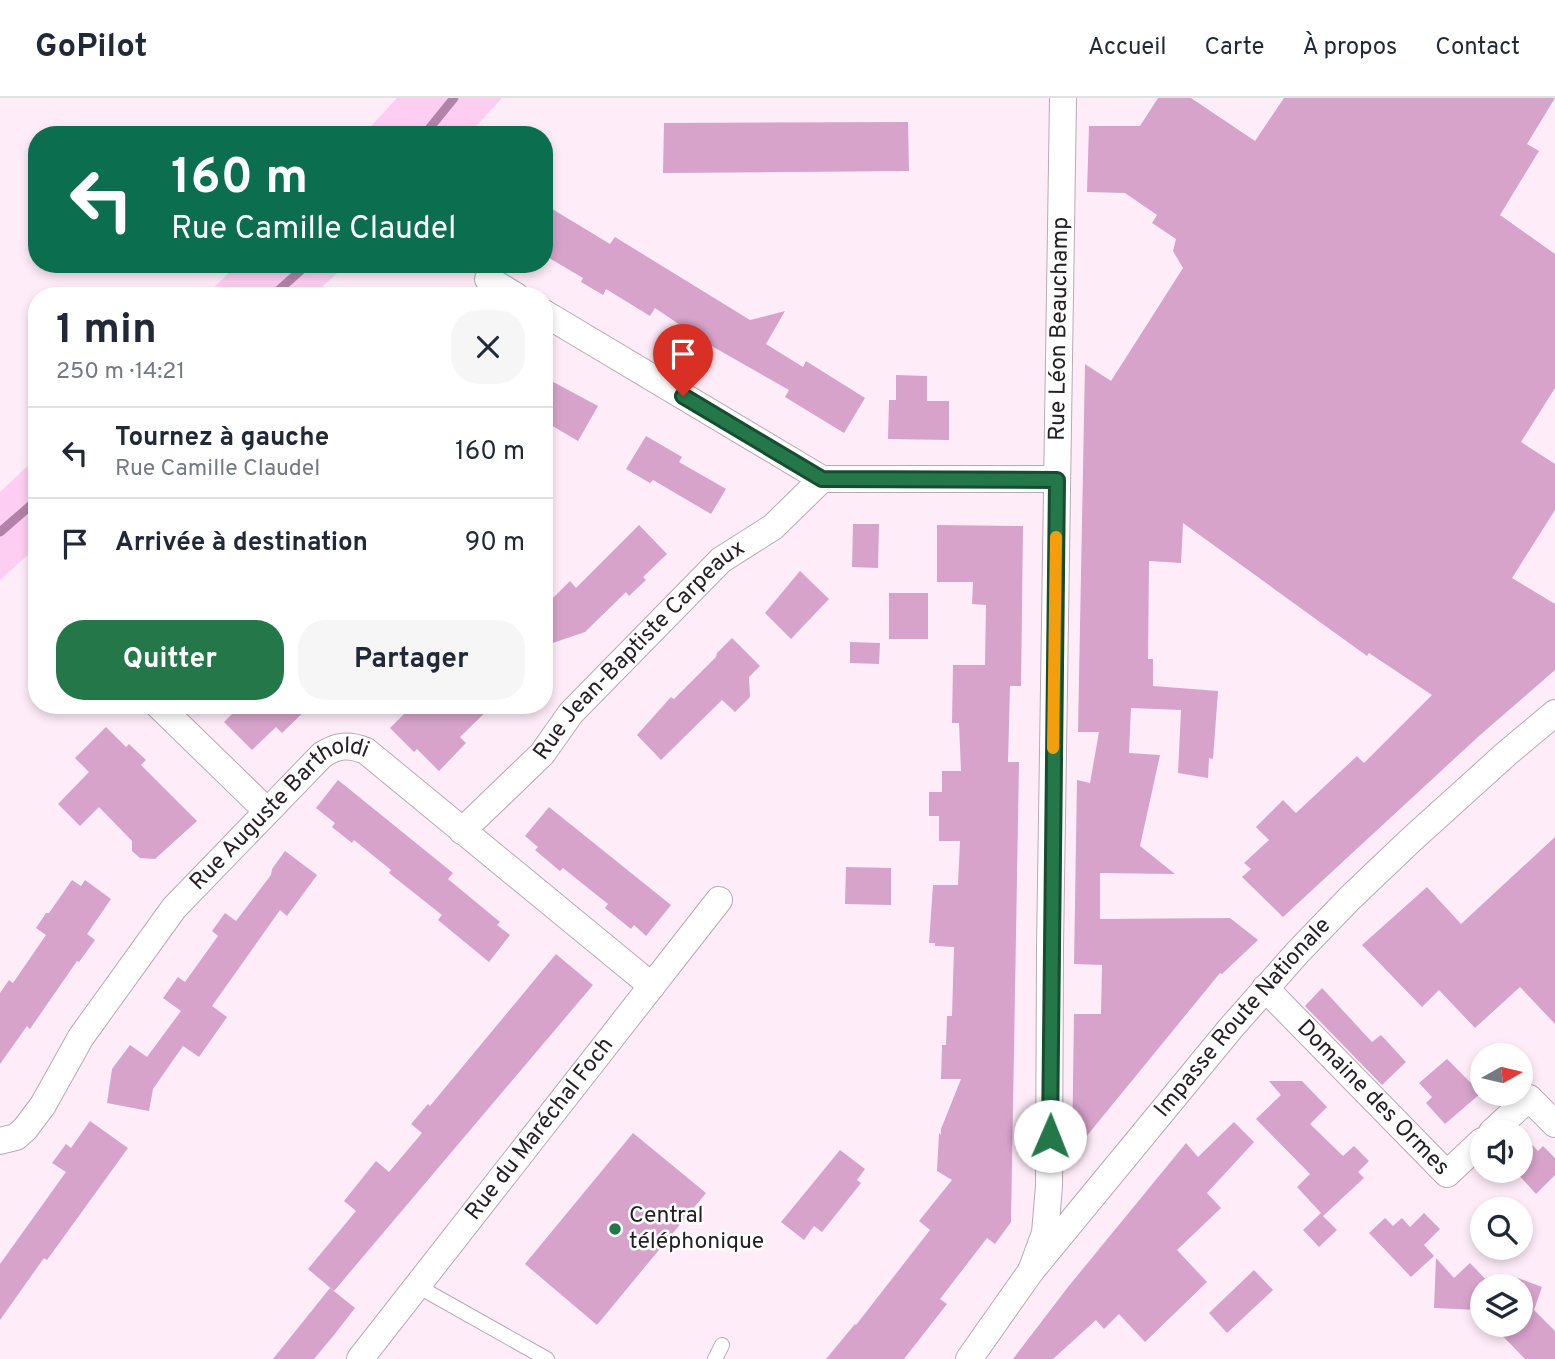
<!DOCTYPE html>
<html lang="fr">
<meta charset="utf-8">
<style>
:root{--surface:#fff;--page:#f6f6f7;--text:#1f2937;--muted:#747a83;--line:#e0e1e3;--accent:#237749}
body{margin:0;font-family:Overpass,sans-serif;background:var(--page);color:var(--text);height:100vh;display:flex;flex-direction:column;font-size:26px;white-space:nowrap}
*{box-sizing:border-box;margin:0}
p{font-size:23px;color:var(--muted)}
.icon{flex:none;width:38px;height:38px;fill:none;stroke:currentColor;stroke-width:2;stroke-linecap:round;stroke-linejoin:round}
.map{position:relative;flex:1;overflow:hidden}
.details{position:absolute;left:28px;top:189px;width:525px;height:427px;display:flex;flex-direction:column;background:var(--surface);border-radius:28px;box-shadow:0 4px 10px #0003}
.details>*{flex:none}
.guide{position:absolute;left:28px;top:28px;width:525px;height:147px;border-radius:28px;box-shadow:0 4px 10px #0003;background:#0b6e4f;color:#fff;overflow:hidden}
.needle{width:46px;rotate:82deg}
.buttons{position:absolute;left:1470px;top:945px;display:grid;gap:14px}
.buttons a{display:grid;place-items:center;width:63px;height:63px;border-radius:50%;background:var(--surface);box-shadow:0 4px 10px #0003;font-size:35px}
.pin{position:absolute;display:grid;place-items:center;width:60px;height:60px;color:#fff;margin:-72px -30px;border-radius:50% 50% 50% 0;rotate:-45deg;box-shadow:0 0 7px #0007}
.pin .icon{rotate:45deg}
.me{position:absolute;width:77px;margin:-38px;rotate:1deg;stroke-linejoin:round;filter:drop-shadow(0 0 5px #0008)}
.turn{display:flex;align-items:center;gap:24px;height:147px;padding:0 28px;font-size:32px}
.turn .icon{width:91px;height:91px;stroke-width:2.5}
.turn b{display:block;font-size:49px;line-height:60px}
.round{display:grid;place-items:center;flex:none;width:74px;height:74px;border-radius:28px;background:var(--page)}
.overview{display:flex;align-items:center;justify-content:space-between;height:119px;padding:0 28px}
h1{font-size:42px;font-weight:700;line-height:52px}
.action{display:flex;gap:14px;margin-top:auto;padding:14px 28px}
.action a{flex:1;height:80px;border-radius:28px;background:var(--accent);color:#fff;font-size:28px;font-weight:700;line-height:80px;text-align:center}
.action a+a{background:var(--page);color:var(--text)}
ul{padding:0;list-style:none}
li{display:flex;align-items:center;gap:21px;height:91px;padding:0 28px;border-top:2px solid var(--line)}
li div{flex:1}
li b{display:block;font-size:26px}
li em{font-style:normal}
header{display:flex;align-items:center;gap:42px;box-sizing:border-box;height:98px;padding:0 35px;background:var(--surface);border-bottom:2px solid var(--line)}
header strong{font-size:33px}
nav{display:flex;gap:38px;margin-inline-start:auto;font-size:24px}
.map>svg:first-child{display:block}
</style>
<header>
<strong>GoPilot</strong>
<nav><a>Accueil</a><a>Carte</a><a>À propos</a><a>Contact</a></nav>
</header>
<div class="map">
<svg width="1555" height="1261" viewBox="0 0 1555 1261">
<rect width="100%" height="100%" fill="#feedf9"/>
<g fill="#fdcef1">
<path d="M397,0H502L468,37H363Z"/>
<path d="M238,166H347L312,198H205Z"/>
<path d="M37,359V449L0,482V394Z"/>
</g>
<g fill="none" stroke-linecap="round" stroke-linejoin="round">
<g stroke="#b482a9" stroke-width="9">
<path d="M424,37L454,0"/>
<path d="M272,198L308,166"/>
<path d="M0,434L37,402"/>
</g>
</g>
<g fill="#d7a3ca">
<path d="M1158,0H1191L1255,43L1284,0H1555L1527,46L1539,53L1500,117L1555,156V290L1521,344L1555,366V412L1512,480L1555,506V572L1479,638L1283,819L1242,779L1251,771L1244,765L1269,742L1256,729L1283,702L1296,715L1357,658L1364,665L1432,597L1369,555L1367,558L1183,425L1181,465L1149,463L1148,561H1153V588L1218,593L1213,661L1209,660L1208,680L1178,675L1181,612L1131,610L1129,655L1160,657L1140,748L1175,776L1100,775V821L1230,820L1258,842L1222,876L1220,875L1072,1056L1074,916H1101L1102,867L1074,866L1077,682L1090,685L1099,634H1078L1085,266L1111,283L1183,170L1173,153L1176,141L1152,125L1157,117L1125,95L1087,94L1089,28H1140Z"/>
<path d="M908,24L909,73L663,75L664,25Z"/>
<path d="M544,106L610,146L615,139L750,222L785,213L766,246L803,269L806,263L865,300L844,335L785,299L789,292L708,246L655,210L650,218L606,191L603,197L581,184L583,180L544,157Z"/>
<path d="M896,277L927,278V303H949V342L888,341L889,302H896Z"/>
<path d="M544,279L598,308L578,343L544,323Z"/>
<path d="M646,338L682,359L679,364L726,391L711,416L653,382L650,385L626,371Z"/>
<path d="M853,426H879L878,470L852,469Z"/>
<path d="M639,427L667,456L643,479L646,482L629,498L626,494L585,534L544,548V503L554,499L570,483L576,490Z"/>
<path d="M937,427L1023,428L1021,588H1010L1008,664H1019L1011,1124L995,1146L987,1140L940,1201L947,1206L904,1261H826L855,1226L856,1227L930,1132L919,1123L952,1082L937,1073L939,1035L941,1037V1031L961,981H941L942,947H946L947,918H952L954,849L935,848V845H929L933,787H958L960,743H939V718H929V694H942V673H961L959,625H952L953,567H985L986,507L972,506L973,484H937Z"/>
<path d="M800,473L829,501L791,541L765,515Z"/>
<rect x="889" y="495" width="39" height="46"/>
<path d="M732,540L760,568L749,579L750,599L735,614L722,602L661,662L637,637L671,599L674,601L716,559L717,555Z"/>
<path d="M850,544L880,545L879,566L850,565Z"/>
<path d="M241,607H311L282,635L276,629L252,652L224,624Z"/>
<path d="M413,607H493L460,639L466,645L439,673L417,651L414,654L390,630Z"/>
<path d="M106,629L126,649L129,646L146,662L141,667L197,723L155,761L140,760L132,753V743L99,709L80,728L58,706L89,674L75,660Z"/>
<path d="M338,682L453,775L448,781L500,824L497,827L510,837L489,864L438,822L442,817L389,775L391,772L354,742L352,745L332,729L335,725L316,710Z"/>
<path d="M549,709L671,807L646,838L634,827L631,831L605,810L608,806L563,770L560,773L535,752L538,749L525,738Z"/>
<path d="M1555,739V926L1520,889L1475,930L1439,892L1422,909L1362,847L1427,789L1461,826Z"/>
<path d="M285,753L317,777L287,818L280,812L212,908L227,919L199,959L183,948L153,991L149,1013L107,1005L112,971L130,947L147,959L181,913L163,900L178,879L185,884L218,838L212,833L225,815L236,823L271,777L272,771Z"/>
<path d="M846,769L891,770V807L845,806Z"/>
<path d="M72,782L81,788L85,782L111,801L87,836L95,842L79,864L77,863L30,931L27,928L0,966V895L9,882L13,885L46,837L36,830L46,815H49Z"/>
<path d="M556,856L593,887L334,1193L308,1171L356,1113L344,1103L376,1063L389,1074L422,1035L411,1026L428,1006L430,1008Z"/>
<path d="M1322,890L1372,944L1381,937L1406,964L1382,987L1305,908Z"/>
<path d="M1447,961L1481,995L1445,1026L1426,1005L1432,999L1419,985Z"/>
<path d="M1269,983H1302L1327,1009L1310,1026L1343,1058L1354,1048L1369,1063L1358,1074L1364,1080L1323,1118L1337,1132L1319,1149L1303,1132L1321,1115L1297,1089L1310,1076L1256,1021L1281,997Z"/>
<path d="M90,1023L128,1050L47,1162L44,1160L0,1222V1166L66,1074L52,1065L66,1046L71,1050Z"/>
<path d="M1234,1024L1254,1044L1207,1095L1221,1110L1177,1152L1207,1184L1145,1244L1119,1216L1104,1231L1096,1222L1053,1261H1013L1068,1189L1186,1045L1198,1059Z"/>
<path d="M633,1035L706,1095L597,1227L525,1166Z"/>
<path d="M1521,1035L1538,1053L1543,1048L1555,1060V1077L1536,1096L1515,1073H1521Z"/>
<path d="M840,1052L865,1071L857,1082L861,1085L822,1134L814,1128L804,1142L781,1124Z"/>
<path d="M1424,1115L1440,1131L1424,1147L1434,1158L1411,1179L1369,1135L1385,1120L1393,1128L1402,1120L1410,1129Z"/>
<path d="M1436,1160L1454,1180L1470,1165L1492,1188H1482V1216L1478,1212L1434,1210Z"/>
<path d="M1254,1172L1273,1192L1227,1235L1209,1215Z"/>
<path d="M1518,1180L1542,1189L1534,1212L1555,1233V1261H1525L1492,1227H1521V1188H1515Z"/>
<path d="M330,1190L355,1210L334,1237L314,1261H273Z"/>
</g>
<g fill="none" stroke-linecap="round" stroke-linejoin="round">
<g stroke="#b9a9b5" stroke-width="16">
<g id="lane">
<path d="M419,1189L547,1261"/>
<path d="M715,1261L722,1247"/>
</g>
</g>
<g stroke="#b9a9b5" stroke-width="28">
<g id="street">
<path d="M488,181L516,198"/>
<path d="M544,215L822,381H1057"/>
<path d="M158,607L267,713"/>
<path id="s1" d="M462,733L542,656L571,615L721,462L773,429L822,381"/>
<path id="s2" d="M1265,890L1447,1076L1482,1043"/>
<path d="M1492,1034L1529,1000L1555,1026"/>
<path id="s3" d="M0,1043L16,1039L25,1031L43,1007L81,939L174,810L322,657C337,647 349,646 366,653L652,888"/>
<path id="s4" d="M1031,1173L1045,1135L1049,1088L1050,850L1063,0"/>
<path id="s5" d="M360,1261L719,802"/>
<path id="s6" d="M969,1261L1031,1173L1230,931L1298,854L1350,800L1412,741L1506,656L1555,615"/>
</g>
</g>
<use href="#lane" stroke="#fff" stroke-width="14"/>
<use href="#street" stroke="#fff" stroke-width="26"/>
</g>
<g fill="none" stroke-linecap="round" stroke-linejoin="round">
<g stroke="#174d2f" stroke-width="18">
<path id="route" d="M683,298L822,381L1057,382L1050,1038"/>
</g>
<use href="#route" stroke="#237749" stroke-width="12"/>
<path stroke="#f59e0b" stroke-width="12" d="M1053,650L1056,439"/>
</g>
<circle fill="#237749" stroke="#fff" stroke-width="2.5" cx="615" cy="1131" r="7"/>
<g text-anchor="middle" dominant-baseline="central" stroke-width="5" stroke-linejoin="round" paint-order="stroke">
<g font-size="23" fill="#251f24" stroke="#fff">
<text stroke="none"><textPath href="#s4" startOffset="945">Rue Léon Beauchamp</textPath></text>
<text stroke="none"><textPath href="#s1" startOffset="254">Rue Jean-Baptiste Carpeaux</textPath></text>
<text stroke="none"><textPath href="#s3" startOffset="441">Rue Auguste Bartholdi</textPath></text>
<text stroke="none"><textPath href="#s6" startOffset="438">Impasse Route Nationale</textPath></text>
<text stroke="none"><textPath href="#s2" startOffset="154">Domaine des Ormes</textPath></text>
<text stroke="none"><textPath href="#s5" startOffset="292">Rue du Maréchal Foch</textPath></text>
</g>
<g font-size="23" fill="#251f24" stroke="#fff" text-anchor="start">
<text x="629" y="1118">Central<tspan x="629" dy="26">téléphonique</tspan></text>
</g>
</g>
</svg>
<div class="buttons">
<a><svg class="needle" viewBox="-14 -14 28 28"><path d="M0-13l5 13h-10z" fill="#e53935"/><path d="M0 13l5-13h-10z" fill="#747a83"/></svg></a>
<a><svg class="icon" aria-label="sound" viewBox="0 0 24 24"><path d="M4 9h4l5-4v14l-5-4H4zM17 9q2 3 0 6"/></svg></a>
<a><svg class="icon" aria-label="search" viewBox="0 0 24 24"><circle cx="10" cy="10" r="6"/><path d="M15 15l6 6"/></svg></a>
<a><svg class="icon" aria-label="layers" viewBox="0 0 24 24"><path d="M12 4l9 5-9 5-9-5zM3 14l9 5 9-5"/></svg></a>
</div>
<div class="pin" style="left:683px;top:298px;background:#d93025"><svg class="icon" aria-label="arrive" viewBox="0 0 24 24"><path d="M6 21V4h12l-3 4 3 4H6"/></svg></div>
<svg class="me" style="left:1050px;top:1038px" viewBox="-20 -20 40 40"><circle r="19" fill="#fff"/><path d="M0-13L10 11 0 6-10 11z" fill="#237749"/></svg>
<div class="guide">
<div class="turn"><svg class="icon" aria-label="left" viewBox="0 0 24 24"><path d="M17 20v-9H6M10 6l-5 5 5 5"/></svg><div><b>160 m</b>Rue Camille Claudel</div></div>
</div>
<section class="details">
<div class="overview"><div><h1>1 min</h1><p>250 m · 14:21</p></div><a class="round"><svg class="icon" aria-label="close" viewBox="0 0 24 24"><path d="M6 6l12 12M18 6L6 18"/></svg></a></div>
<ul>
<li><svg class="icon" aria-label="left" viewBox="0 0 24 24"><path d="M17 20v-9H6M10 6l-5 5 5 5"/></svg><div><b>Tournez à gauche</b><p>Rue Camille Claudel</p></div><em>160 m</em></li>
<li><svg class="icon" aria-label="arrive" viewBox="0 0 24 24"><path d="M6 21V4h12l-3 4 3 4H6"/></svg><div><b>Arrivée à destination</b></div><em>90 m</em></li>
</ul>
<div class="action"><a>Quitter</a><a>Partager</a></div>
</section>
</div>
